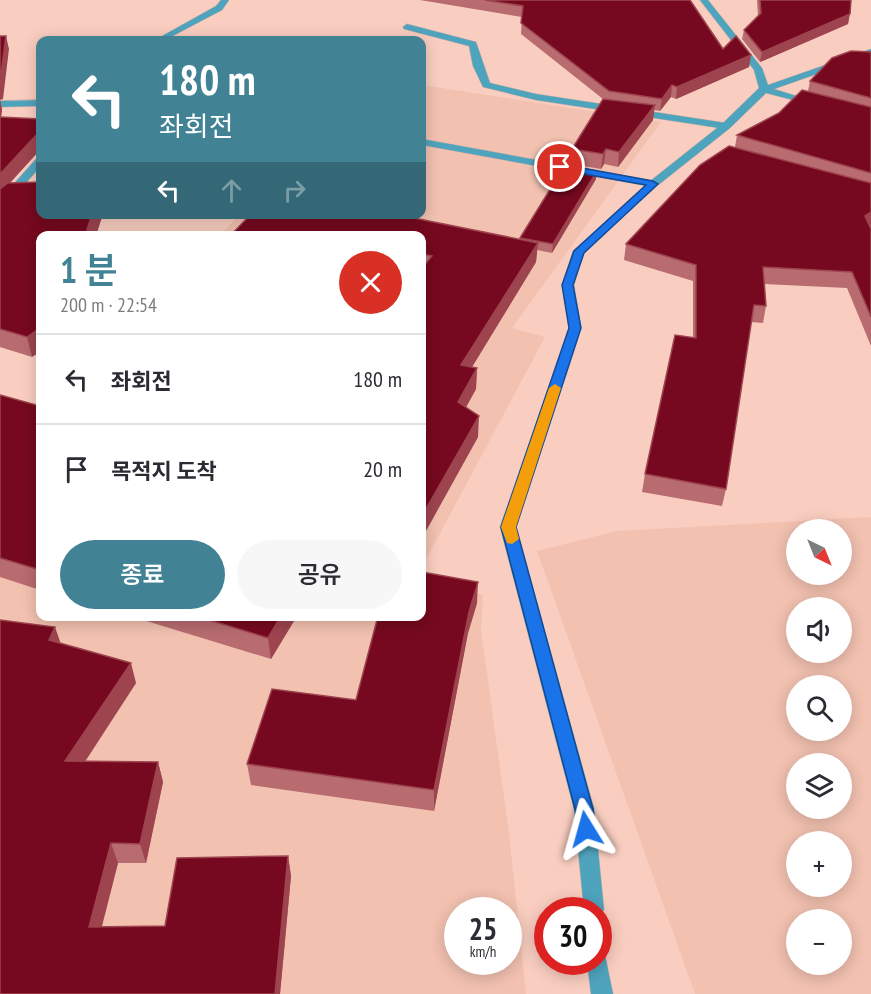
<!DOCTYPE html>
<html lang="ko">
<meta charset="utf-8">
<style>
:root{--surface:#fff;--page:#f7f7f7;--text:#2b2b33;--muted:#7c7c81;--line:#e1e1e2;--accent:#418294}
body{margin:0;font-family:"PT Sans Narrow","Noto Sans KR",sans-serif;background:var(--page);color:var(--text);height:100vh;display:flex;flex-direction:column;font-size:22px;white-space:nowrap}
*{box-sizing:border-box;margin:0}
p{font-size:20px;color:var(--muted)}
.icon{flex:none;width:33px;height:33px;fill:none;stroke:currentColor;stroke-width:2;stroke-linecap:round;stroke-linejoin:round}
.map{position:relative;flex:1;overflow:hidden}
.sheet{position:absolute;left:36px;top:231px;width:390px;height:390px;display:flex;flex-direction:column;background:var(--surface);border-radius:12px;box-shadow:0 3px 15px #0003}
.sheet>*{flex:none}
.banner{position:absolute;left:36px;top:36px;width:390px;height:183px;border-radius:12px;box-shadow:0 3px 15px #0003;background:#418294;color:#fff;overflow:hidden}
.needle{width:39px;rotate:137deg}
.buttons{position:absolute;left:786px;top:519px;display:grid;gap:12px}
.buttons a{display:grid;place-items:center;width:66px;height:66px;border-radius:50%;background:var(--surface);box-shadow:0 3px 15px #0003;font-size:30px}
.speed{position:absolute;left:444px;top:897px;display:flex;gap:12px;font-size:30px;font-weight:700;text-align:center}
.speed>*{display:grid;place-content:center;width:78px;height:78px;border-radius:50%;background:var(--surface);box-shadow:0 3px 15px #0003;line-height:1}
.speed small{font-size:15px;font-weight:400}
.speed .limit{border:9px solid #d22;background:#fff;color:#111}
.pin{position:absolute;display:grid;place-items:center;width:51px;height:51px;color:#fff;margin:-26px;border:3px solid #fff;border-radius:50%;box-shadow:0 2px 6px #0007}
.me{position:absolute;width:66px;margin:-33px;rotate:352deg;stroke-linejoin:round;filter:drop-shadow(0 0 4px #0008)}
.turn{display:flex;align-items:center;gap:21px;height:126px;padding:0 24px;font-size:27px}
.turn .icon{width:78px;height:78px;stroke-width:2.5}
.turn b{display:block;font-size:42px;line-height:51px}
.lanes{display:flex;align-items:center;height:57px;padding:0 24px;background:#0003;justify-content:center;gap:30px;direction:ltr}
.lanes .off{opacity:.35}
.round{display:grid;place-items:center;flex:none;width:63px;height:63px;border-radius:32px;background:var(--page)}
.head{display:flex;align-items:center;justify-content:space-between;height:102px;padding:0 24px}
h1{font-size:36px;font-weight:600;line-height:45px;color:var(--accent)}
.button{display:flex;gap:12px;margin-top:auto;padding:12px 24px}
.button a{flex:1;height:69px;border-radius:36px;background:var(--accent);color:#fff;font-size:24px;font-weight:600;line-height:69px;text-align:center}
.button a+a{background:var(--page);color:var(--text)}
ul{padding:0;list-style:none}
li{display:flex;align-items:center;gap:18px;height:90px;padding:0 24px;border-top:2px solid var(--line)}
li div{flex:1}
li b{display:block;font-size:22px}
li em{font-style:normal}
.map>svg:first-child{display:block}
</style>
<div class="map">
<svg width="871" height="994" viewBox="0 0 871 994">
<rect width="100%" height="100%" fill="#f9cec0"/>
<g fill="#f2c1b0" fill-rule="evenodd">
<path d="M422,85L661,122L512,328L545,337L422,567V236H219L237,217L297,222L304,215L422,214Z"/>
<path d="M40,449V616H422V582L483,595L481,630L509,833L526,994H0V488ZM458,910H508V962H458Z"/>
<path d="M871,517V994H695L537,551L617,531ZM796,530H842V574H796ZM796,608H842V652H796ZM796,686H842V730H796ZM796,764H842V808H796ZM796,842H842V886H796ZM796,920H842V964H796Z"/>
</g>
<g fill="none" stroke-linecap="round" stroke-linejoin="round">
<g stroke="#d4aea2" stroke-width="1">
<g id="lane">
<path d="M407,24L476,42L490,83L536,94L726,123L731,126L726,129L536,100L483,87L473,66L469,46L404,29L403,27Z"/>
<path d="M422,139L653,181L658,184L653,187L422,145Z"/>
</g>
</g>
<g stroke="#d4aea2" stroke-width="1">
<g id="street">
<path d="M221,0H229L222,10L165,40H155L216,6Z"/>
<path d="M700,0H708L762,68L768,85L871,49V55L774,89L816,102V106L766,93L730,128L657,186L584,252L574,285L581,328L516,527L594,809L604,910L598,918V910H584L574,809L500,527L569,328L562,285L573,251L649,182L722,124L759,88L754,70Z"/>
<path d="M40,100V106L0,107V101Z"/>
<path d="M40,158V167L4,208L0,209V199L36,159Z"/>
<path d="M598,952L605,955L613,994H591L587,962H598Z"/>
</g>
</g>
<use href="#lane" fill="#4fa4bd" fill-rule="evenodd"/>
<use href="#street" fill="#4fa4bd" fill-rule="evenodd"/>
</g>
<g fill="#b86c70">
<path d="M420,0H690L723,49L751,55L749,67L676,99L671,97L660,111L654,110L653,120L618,167L604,164L601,169L571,164L572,149L603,99L521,34L522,17Z"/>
<path d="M757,0H851L848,24L760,62L742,39L744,30L758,16Z"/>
<path d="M871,52V226L870,227L871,229V346L847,288L764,284L766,306L763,323L751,322L726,489L722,506L642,492L645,474L693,337V281L624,260L626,244L735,147L737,135L779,113L808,91L810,81Z"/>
<path d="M0,100L2,109L1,117L32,357L0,347Z"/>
<path d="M596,179L552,253L537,250L536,262L472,367L477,368L476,389L466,407L478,437L422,538V236H230L251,214L520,239V238Z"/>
<path d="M0,395L40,406V590L0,577Z"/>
<path d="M477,603L468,633L434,811L251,785L247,764L356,700Z"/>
<path d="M130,616H297L271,659Z"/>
<path d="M61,643L136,683L85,762H158L163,782L146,863H118L101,927L165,926L288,856L291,876L280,994H0Z"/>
</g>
<g fill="#9d444f">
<path d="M850,14L848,24L760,62L762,52Z"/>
<path d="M6,36L9,49L3,99L0,100V82Z"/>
<path d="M751,55L749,67L676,99L677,87Z"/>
<path d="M672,85L671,97L660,111L662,99Z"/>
<path d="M0,100L2,109L0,129Z"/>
<path d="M655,105L653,120L618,167L619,152Z"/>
<path d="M40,131V150L0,194V174Z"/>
<path d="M606,149L604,164L601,169L603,154Z"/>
<path d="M597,171L596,179L552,253L553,244Z"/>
<path d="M871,212V226L861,232L865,216Z"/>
<path d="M92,214H103L96,236H85Z"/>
<path d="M538,243L536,262L461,385V365Z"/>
<path d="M40,328V352L32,357L27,337Z"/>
<path d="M477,368L476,389L458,422V402Z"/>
<path d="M479,416L478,437L422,538V516Z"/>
<path d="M478,582L477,603L468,633L434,811V790L469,612Z"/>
<path d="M281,616H297L271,659L268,638Z"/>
<path d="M55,627L62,647L49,640Z"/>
<path d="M131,663L136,683L72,781L65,761Z"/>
<path d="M158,762L163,782L146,863L140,844Z"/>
<path d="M111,843L118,863L97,946L89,927Z"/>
<path d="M288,856L291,876L280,994H275Z"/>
</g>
<g fill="#76091f" stroke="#9d444f" stroke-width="1.5">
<path d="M485,0H690L723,49L736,36L751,55L677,87L672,85L662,99L609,91L521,23L523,6Z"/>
<path d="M760,0H851L850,14L762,52L744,30L761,13Z"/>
<path d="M0,36H6L0,82Z"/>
<path d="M851,51L871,52V98L810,81L832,58Z"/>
<path d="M802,90L871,107V173L737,135L779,113Z"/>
<path d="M603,99L655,105L619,152L606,149L603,154L572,149Z"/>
<path d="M0,117L40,119V131L0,174Z"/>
<path d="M729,146L871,183V212L865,216L871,229V317L852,272L763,267L766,306L754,305L726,489L645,474L675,335L696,338V265L626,244L700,165Z"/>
<path d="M565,165L597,171L553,244L520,238Z"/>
<path d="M40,182V214H92L85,236H40V328L27,337L0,329V189L8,183Z"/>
<path d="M251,214H394L538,243L461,365L477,368L458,402L479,416L422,516V268L432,256L422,254V236H333L325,234L323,236H230Z"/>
<path d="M0,395L40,406V570L0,558Z"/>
<path d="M422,572L478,582L469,612L434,790L247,764L272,689L356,700L378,616H422Z"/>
<path d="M196,616H281L268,638Z"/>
<path d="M0,620L55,627L49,640L131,663L65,761L158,762L140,844L111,843L89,927L165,926L177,858L288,856L275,994H0Z"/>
</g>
<path fill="#1a73e8" stroke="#114b97" stroke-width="1.5" d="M560,164L653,181L658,184L584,253L573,285L581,328L516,527L593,809L595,829L592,835L586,837L580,835L575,809L501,527L569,328L562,285L574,251L646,185L556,169V165Z"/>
<path fill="#f59e0b" d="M555,384L561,388L516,527L519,539L512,544L507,543L501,527L549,388Z"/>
</svg>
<div class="buttons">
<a><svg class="needle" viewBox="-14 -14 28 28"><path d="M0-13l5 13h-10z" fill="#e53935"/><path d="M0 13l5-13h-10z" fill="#7c7c81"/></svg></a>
<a><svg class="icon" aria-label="sound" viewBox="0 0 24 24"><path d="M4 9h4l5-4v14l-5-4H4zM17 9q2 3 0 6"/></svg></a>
<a><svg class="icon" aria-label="search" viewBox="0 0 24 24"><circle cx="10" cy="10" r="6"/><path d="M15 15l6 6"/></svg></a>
<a><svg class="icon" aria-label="layers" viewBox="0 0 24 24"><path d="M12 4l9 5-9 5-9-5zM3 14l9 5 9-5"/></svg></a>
<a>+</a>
<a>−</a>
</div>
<div class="speed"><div>25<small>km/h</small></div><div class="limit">30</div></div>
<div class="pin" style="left:560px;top:167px;background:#d93025"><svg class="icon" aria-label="arrive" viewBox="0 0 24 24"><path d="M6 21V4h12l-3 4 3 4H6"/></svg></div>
<svg class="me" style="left:586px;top:829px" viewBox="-20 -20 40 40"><path d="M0-17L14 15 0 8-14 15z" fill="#1a73e8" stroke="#fff" stroke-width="4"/></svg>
<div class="banner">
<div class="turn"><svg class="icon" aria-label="left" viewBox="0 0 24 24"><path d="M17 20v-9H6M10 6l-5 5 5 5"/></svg><div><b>180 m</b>좌회전</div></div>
<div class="lanes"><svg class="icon" aria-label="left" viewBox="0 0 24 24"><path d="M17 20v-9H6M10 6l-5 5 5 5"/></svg><svg class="icon off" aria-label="ahead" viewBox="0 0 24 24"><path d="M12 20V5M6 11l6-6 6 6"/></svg><svg class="icon off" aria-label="right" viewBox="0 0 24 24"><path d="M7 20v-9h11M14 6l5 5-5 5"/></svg></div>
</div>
<section class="sheet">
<div class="head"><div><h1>1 분</h1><p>200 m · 22:54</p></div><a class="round" style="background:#d93025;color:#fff"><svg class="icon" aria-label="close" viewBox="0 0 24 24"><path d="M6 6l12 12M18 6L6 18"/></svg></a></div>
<ul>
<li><svg class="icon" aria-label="left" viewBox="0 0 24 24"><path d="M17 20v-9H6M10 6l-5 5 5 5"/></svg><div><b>좌회전</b></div><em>180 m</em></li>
<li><svg class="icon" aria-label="arrive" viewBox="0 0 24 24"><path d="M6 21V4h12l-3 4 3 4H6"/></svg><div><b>목적지 도착</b></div><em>20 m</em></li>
</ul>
<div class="button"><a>종료</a><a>공유</a></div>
</section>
</div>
